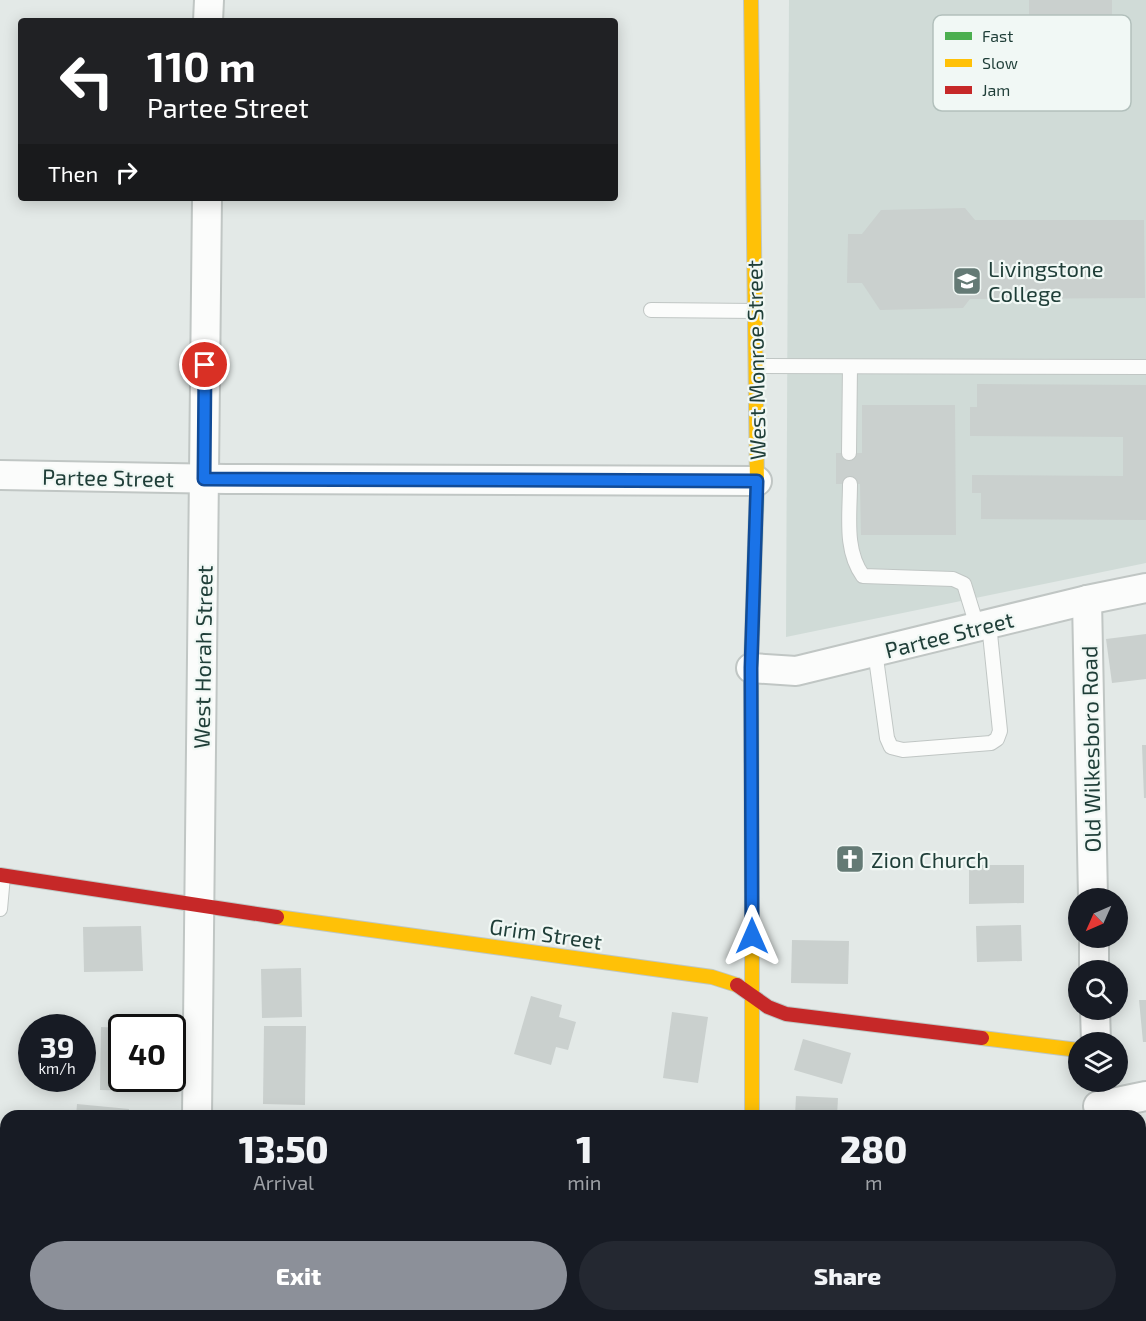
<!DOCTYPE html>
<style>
:root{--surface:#171b24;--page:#242831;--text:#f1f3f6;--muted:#9ea1a6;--accent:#8c9099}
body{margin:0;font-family:"Exo 2",sans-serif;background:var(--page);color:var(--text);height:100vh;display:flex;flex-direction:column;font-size:22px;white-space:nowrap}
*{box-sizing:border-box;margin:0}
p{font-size:20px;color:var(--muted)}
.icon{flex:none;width:33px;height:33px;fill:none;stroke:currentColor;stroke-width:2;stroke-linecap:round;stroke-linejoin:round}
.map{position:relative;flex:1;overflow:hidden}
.details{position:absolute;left:0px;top:1110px;width:1146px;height:212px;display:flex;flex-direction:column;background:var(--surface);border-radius:18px 18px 0 0;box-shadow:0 3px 15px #0003}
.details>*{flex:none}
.guide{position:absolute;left:18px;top:18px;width:600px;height:183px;border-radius:6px;box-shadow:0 3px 15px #0003;background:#202124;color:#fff;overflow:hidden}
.needle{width:39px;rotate:225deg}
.fabs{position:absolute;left:1068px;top:888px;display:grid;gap:12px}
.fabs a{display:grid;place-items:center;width:60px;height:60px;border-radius:50%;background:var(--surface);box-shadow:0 3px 15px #0003;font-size:30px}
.speed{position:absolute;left:18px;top:1014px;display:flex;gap:12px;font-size:30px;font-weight:700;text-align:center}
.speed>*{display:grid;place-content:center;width:78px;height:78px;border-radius:50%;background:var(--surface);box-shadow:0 3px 15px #0003;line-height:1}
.speed small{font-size:15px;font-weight:400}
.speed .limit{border:3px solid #111;border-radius:9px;background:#fff;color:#111}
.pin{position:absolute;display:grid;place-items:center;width:51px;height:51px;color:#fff;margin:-26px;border:3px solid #fff;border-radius:50%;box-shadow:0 2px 6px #0007}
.me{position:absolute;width:66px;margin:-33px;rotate:0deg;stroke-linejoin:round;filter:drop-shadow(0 0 4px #0008)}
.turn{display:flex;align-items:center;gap:21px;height:126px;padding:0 30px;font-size:27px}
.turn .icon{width:78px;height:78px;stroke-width:2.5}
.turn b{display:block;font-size:42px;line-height:51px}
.then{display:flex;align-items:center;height:57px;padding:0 30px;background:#0003;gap:12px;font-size:22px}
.eta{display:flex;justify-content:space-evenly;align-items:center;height:102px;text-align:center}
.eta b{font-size:36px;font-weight:800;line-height:42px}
.action{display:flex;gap:12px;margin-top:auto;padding:12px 30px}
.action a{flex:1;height:69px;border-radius:36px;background:var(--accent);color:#fff;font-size:24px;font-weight:800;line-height:69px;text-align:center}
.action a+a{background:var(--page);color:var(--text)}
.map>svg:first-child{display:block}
</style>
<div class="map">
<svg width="1146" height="1321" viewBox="0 0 1146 1321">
<rect width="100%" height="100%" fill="#e3e9e7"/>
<path fill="#d0dbd7" d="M789,0H1146V563L786,637Z"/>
<g fill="#cad0ce">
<path d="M1029,0H1112V32L1029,31Z"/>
<path d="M965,208L975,220H1144L1145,298L970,299L963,308L880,310L862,283H847L848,234H862L881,210Z"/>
<path d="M977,384L1146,385V520L981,519V493H972V475L1123,476V437L970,436V407H977Z"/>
<path d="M862,405H955L956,535H861L860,484H836V453H862Z"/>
<path d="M1146,634V679L1112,683L1106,639Z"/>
<path d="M1142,745H1146V798H1144Z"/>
<path d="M969,865H1024V903L969,904Z"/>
<path d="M1021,925L1022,961L977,962L976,926Z"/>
<path d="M141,926L143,971L84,972L83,927Z"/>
<path d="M792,940L849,941L848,984L791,983Z"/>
<path d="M301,968L302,1017L262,1018L261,969Z"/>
<path d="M531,996L562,1005L559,1017L576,1022L568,1050L556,1047L551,1065L514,1054Z"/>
<path d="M1139,1000H1146V1042H1143Z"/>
<path d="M672,1012L708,1017L698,1083L663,1078Z"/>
<path d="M264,1026H306L305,1105L263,1104Z"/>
<path d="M101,1027L122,1028V1078H139V1091L100,1090Z"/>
<path d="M803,1039L851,1053L842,1084L794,1070Z"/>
<path d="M796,1096L838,1098L837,1116H795Z"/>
<path d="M77,1104L129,1109V1116H76Z"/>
<path d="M258,1112L300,1114V1116H258Z"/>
<rect x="633" y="1316" width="40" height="5"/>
</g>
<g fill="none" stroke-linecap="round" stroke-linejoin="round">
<g stroke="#c0c6c4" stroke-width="16">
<g id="lane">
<path d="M651,310L755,311"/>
<path d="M756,366L1146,367"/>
<path d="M849,453L850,367"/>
<path d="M850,484C850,515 844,550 863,576L953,579L964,584L977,626"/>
<path d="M875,651L887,738L891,747L903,750L991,743L997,739L1000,731L989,624"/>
<path d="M0,909L3,876"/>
</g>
</g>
<g stroke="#c0c6c4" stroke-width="32">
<g id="street">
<path d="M208,21L209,0"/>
<path d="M0,475L226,479L757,481"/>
<path d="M1087,600L1093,898"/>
<path d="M751,668L796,671L1087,600L1146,588"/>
<path d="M1094,938V970"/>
<path d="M1095,1010L1096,1042"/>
<path d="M1098,1106L1146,1096"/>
<path d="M197,1116L207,198"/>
<path d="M1103,1316V1321"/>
<path d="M194,1321V1316"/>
<path d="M751,1321V1316"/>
</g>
</g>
<g stroke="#bec7c4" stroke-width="16">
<path id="fast" d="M752,918L751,668L757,484"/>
</g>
<g stroke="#bec7c4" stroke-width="16">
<g id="slow">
<path d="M751,0L757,484"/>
<path d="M277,917L712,977L737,985"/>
<path d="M752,918V1116"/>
<path d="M982,1038L1078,1050"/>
</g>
</g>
<g stroke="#bec7c4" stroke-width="16">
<g id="jam">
<path d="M0,875L277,917"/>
<path d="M737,985L768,1007L786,1014L982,1038"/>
</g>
</g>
<use href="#lane" stroke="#fbfcfb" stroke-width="14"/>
<use href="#street" stroke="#fbfcfb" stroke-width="28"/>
<use href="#fast" stroke="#4caf50" stroke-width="14"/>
<use href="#slow" stroke="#ffc107" stroke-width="14"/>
<use href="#jam" stroke="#c62828" stroke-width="14"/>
</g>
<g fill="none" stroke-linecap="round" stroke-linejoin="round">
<g stroke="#114b97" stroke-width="15">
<path id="route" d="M205,365L204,479L757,481L751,668L752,936"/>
</g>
<use href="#route" stroke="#1a73e8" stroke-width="10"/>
</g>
<defs>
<g id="university-square" transform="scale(1.5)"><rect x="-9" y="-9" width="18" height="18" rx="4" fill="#647a75" stroke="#f1f8f5"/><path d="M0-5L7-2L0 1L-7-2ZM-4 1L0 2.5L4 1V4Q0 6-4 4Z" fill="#fff"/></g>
<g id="church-square" transform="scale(1.5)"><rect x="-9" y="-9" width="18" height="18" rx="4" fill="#647a75" stroke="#f1f8f5"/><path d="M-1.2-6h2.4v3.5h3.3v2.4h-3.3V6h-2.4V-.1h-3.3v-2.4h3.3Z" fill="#fff"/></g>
</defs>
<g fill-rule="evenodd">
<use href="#university-square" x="967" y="281"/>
<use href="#church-square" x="850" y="859"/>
</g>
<g text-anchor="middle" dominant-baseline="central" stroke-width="4.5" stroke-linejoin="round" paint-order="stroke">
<g font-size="22" fill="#1f3e38" stroke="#f1f8f5" text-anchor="start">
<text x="988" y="268">Livingstone<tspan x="988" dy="25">College</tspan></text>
<text x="871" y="859">Zion Church</text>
</g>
<g font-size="22" fill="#1f3e38" stroke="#f1f8f5">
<text transform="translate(755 360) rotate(-91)">West Monroe Street</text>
<text transform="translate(108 477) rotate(1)">Partee Street</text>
<text transform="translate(949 634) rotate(-14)">Partee Street</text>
<text transform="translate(202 657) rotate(-89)">West Horah Street</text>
<text transform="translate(1090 749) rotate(-91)">Old Wilkesboro Road</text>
<text transform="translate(546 933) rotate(8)">Grim Street</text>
</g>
</g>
<rect x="933" y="15" width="198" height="96" rx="9" fill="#f1f8f5" stroke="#b2c0bc" stroke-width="1.5"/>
<rect x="945" y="32" width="27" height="8" fill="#4caf50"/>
<rect x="945" y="59" width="27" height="8" fill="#ffc107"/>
<rect x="945" y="86" width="27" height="8" fill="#c62828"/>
<g font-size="16" fill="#1f3e38">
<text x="982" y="42">Fast</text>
<text x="982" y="69">Slow</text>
<text x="982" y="96">Jam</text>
</g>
</svg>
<div class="fabs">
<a><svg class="needle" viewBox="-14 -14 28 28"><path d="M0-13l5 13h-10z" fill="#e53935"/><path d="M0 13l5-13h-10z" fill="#9ea1a6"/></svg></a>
<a><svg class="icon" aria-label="search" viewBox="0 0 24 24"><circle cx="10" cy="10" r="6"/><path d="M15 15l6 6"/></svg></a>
<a><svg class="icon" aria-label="layers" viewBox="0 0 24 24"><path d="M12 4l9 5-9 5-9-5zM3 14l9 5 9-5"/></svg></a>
</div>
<div class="speed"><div>39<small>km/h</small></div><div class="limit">40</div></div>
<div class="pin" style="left:205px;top:365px;background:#d93025"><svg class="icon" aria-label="arrive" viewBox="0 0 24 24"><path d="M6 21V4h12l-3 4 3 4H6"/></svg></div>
<svg class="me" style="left:752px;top:936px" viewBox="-20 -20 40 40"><path d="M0-17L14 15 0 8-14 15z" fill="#1a73e8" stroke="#fff" stroke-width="4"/></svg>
<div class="guide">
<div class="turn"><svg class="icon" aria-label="left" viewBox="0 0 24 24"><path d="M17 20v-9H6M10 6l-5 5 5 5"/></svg><div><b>110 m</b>Partee Street</div></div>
<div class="then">Then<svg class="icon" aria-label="right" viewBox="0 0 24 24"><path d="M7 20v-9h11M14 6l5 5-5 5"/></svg></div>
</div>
<section class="details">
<div class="eta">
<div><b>13:50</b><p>Arrival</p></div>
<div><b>1</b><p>min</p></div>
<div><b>280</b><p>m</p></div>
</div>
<div class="action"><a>Exit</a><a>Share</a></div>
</section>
</div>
